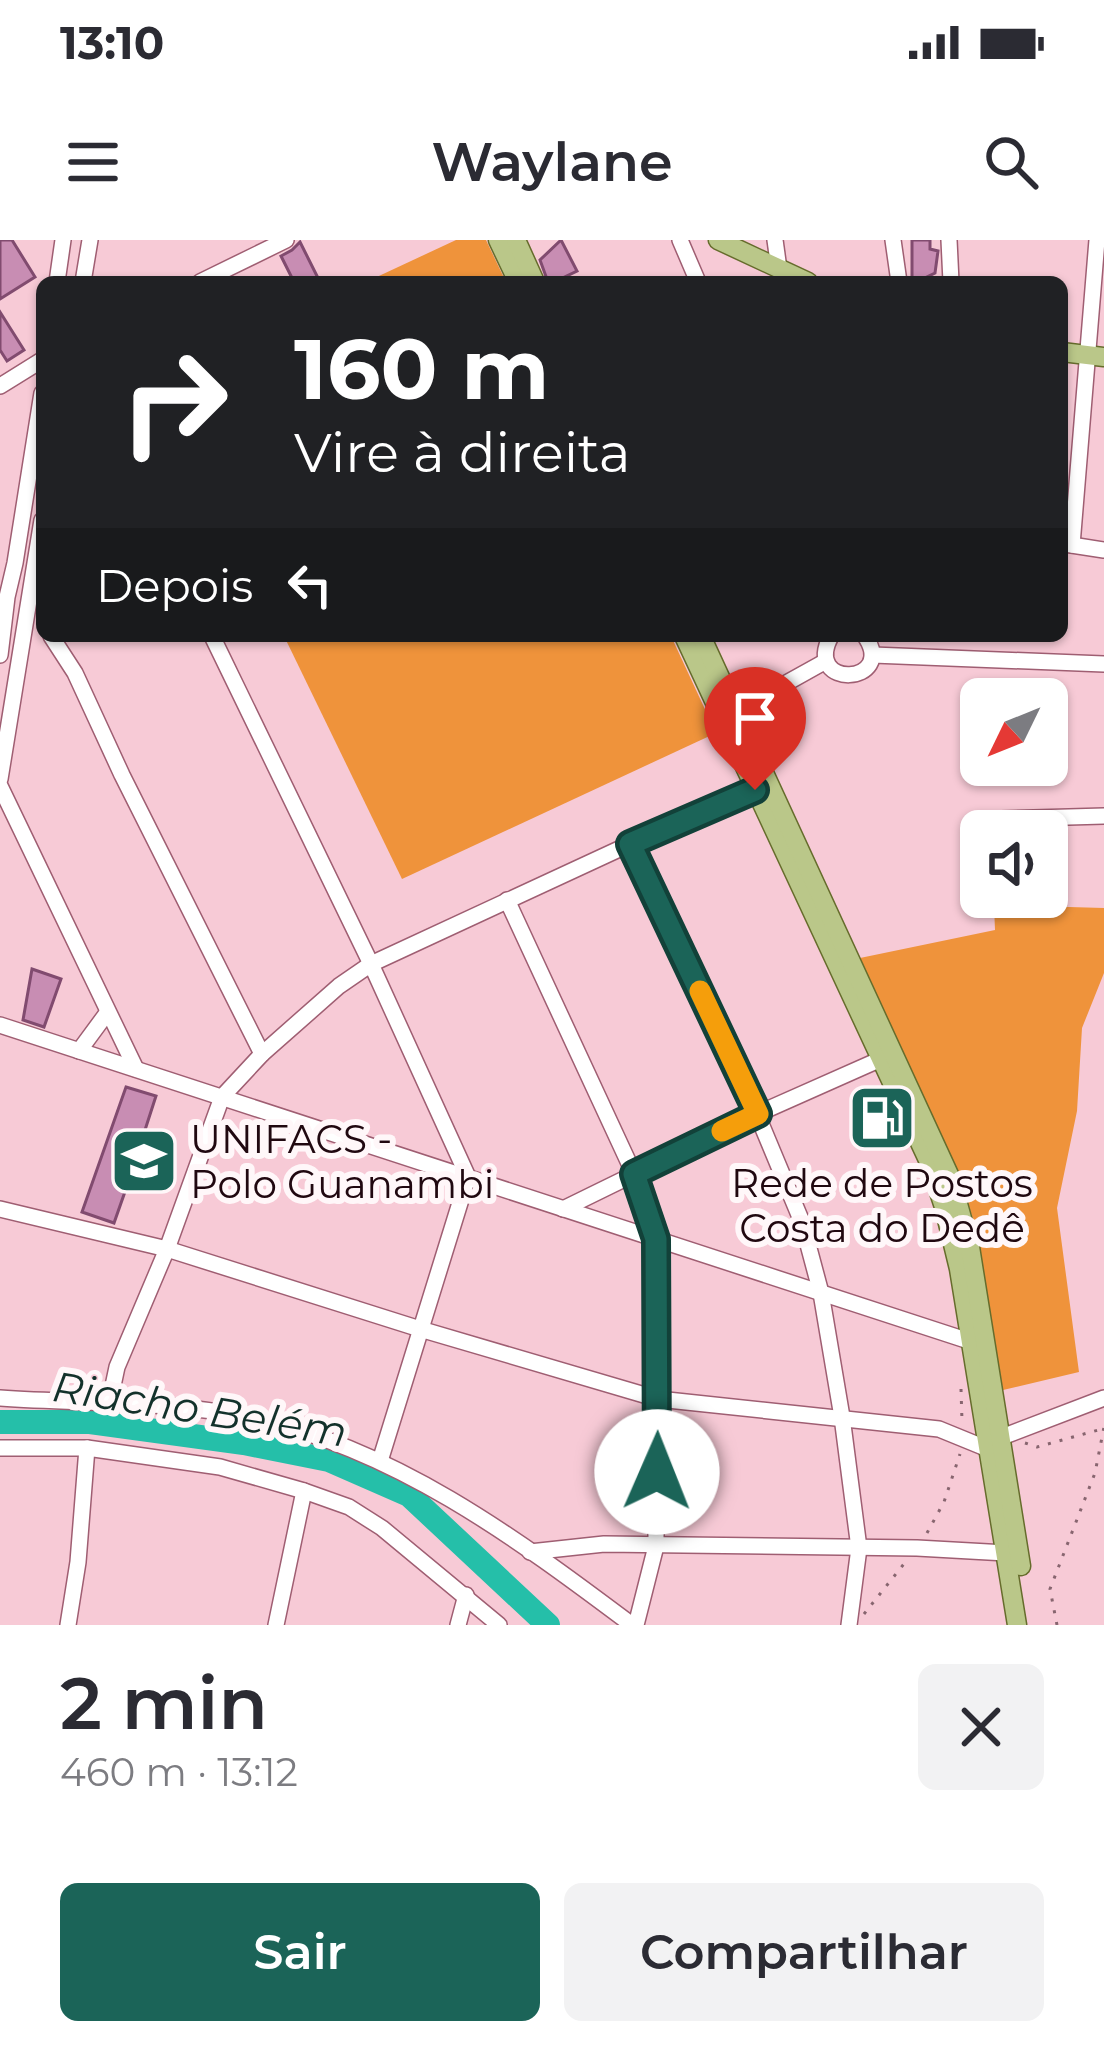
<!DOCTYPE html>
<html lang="pt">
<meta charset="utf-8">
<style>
:root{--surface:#fff;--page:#f2f2f3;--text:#2b2b33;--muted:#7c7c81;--accent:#1b6458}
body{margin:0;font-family:Montserrat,sans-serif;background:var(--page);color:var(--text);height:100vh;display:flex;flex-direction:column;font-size:45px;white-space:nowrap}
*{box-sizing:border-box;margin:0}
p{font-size:39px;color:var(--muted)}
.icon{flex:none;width:66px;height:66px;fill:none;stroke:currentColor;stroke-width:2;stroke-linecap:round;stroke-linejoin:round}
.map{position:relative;height:1385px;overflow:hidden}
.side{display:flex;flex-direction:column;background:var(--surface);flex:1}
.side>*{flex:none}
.hud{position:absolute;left:36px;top:36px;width:1032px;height:366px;border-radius:18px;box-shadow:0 3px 9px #0004;background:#202124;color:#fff;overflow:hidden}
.needle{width:78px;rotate:227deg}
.tools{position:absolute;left:960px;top:438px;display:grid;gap:24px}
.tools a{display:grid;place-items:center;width:108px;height:108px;border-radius:18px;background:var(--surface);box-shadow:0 3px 9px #0004;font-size:60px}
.pin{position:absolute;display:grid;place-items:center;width:102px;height:102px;color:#fff;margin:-123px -51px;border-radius:50% 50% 50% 0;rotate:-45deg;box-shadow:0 0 12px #0007}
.pin .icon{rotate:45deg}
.me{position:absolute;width:132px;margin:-66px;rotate:1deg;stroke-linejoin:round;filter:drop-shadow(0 0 9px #0008)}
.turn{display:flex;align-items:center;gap:42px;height:252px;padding:0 60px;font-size:54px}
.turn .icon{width:156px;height:156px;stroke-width:2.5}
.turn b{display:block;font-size:84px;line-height:102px}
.then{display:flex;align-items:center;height:114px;padding:0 60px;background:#0003;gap:24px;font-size:45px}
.round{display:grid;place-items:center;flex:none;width:126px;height:126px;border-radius:18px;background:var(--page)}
.overview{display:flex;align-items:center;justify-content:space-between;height:204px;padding:0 60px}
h1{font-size:72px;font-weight:600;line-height:90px}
.cta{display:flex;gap:24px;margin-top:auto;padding:24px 60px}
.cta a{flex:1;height:138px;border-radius:18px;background:var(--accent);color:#fff;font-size:48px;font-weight:600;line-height:138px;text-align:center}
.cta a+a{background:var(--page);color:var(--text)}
.status{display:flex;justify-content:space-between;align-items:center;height:84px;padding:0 60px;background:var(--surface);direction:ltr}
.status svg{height:33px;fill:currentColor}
header{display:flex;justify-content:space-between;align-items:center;height:156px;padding:0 60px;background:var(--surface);font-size:54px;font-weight:600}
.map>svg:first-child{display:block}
</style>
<div class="status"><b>13:10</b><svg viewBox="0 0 49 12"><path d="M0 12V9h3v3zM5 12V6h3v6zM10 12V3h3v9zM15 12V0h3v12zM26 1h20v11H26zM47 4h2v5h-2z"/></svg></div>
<header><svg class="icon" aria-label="menu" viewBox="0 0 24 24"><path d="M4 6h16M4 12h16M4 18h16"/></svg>Waylane<svg class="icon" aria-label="search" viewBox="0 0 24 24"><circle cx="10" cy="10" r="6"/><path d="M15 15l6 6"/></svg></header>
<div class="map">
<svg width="1104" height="1385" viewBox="0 0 1104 1385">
<rect width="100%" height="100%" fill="#f7cad6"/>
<g fill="#ef933b">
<path d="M456,0H486L506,42H366Z"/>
<path d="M284,396H671L716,493L402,639Z"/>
<path d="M994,665L1104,668V733L1082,788L1077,871L1057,968L1079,1132L1003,1150L974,982L953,920L860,718L995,690Z"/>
</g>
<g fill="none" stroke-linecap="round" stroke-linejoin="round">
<path stroke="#25bfa9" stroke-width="24" d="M0,1182H90L244,1203L329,1220L409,1255L548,1385"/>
</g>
<g fill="#c88db3" stroke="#814b6f" stroke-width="3">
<path d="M0,0H12L35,37L0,59Z"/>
<path d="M561,0L577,31L554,42H548L540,20Z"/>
<path d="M912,0H930V9L938,11L935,33L927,37V42L912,41Z"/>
<path d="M300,2L320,42H294L281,16L292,10Z"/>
<path d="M0,72L24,110L7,121L0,110Z"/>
<path d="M32,729L61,739L44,787L23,780Z"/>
<path d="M126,847L156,856L145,890L152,892L139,928L134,926L114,983L82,972Z"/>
</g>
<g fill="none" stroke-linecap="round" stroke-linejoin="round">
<g stroke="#9f5e72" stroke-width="18">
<g id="minor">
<path d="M680,0L698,42"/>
<path d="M775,0L779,29"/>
<path d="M893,0L899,42"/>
<path d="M949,0L951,42"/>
<path d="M57,42L63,0"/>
<path d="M83,42L90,0"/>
<path d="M200,42L286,0"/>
<path d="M0,146L42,120"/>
<path d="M1065,304L1104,310"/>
<path d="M1072,305L1097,0"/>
<path d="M51,396L75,433L122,535L262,814"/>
<path d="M212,396L371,724L468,937L380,1221"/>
<path d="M831,396C802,450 898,445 865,396"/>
<path d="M0,415L7,357L15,323L42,153"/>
<path d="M873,415L1104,424"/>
<path d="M729,475L826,421"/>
<path d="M0,539L42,280"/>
<path d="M0,546L136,829"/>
<path d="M1001,579L1104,576"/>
<path d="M630,604L757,874L802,982L821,1053L842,1177L859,1308L849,1385"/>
<path d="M507,660L634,934L656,999V1306L636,1385"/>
<path d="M0,785L972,1102"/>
<path d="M79,811L107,773"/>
<path d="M0,969L167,1009L420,1089L658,1159L939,1189L988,1209"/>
<path d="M563,969L757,874L881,819"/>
<path d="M0,1158C84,1164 164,1160 247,1177C392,1206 516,1298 632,1385"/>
<path d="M110,1160L117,1127L167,1009L222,857L262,814L339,746L371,724L630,604L755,549"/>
<path d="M1002,1197L1104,1158"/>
<path d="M0,1208H87L220,1227L304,1251L349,1267L382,1288L499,1385"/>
<path d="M530,1312L604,1304L917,1308L1006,1313"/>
<path d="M68,1385L78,1322L87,1208"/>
<path d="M276,1385L304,1251"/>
<path d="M458,1385L466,1355"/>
</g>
</g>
<g stroke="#666c2c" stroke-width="21">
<g id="major">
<path d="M498,0L518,42"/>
<path d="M516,0L535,42"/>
<path d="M718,0L808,42"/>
<path d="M1062,112L1104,117"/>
<path d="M684,396L929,922L944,967L959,1029L1017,1385"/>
<path d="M701,396L951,939L970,1007L1021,1326"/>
</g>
</g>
<g stroke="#87656f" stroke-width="3" stroke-dasharray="3 9" stroke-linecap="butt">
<path d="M961,1149L962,1181"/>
<path d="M1025,1203L1037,1207L1102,1189"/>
<path d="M927,1293L944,1262L960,1214"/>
<path d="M864,1374L907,1320"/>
<path d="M1057,1385L1050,1349L1095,1233L1104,1187"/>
</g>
<use href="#minor" stroke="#fff" stroke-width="15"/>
<use href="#major" stroke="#bac789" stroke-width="18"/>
</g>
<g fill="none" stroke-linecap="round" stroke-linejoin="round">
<g stroke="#124139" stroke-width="30">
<path id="route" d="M657,1232L656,999L634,934L758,874L630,604L755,550"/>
</g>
<use href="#route" stroke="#1b6458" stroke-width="21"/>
<path stroke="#f59e0b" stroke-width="21" d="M700,751L758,874L722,891"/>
</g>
<defs>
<g id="fuel-square" transform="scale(3.45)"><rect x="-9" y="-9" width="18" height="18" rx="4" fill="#1b6458" stroke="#fff7f9"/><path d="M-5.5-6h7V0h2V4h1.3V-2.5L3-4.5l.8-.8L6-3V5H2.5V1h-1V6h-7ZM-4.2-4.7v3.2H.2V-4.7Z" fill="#fff"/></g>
<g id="university-square" transform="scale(3.45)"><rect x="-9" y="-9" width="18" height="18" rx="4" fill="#1b6458" stroke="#fff7f9"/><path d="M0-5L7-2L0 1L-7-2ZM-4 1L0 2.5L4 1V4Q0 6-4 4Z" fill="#fff"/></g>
</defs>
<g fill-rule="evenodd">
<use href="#fuel-square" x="882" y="878"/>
<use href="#university-square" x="144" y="921"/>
</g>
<g text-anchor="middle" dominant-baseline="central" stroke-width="12" stroke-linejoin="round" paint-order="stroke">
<g font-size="39" fill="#200810" stroke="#fff7f9" text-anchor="start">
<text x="190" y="899">UNIFACS -<tspan x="190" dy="45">Polo Guanambi</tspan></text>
<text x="882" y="943" text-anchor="middle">Rede de Postos<tspan x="882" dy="45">Costa do Dedê</tspan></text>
</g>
<g font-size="42" font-style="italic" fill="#13312b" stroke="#fff7f9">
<text transform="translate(200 1169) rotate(9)">Riacho Belém</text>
</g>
</g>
</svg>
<div class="tools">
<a><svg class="needle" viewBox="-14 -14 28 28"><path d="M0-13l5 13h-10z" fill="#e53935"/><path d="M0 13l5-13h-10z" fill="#7c7c81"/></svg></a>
<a><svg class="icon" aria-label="sound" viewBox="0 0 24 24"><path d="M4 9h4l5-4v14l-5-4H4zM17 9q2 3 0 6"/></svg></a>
</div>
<div class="pin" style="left:755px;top:550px;background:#d93025"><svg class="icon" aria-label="arrive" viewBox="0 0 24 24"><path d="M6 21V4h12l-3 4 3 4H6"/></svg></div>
<svg class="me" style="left:657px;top:1232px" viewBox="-20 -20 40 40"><circle r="19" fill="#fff"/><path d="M0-13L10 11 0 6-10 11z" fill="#1b6458"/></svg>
<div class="hud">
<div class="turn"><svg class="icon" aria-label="right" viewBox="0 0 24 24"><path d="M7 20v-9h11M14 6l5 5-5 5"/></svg><div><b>160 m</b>Vire à direita</div></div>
<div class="then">Depois<svg class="icon" aria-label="left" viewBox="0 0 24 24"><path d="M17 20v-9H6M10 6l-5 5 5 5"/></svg></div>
</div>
</div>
<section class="side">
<div class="overview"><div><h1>2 min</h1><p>460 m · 13:12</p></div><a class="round"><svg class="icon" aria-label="close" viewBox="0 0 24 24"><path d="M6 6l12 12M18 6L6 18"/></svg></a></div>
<div class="cta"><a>Sair</a><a>Compartilhar</a></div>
</section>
